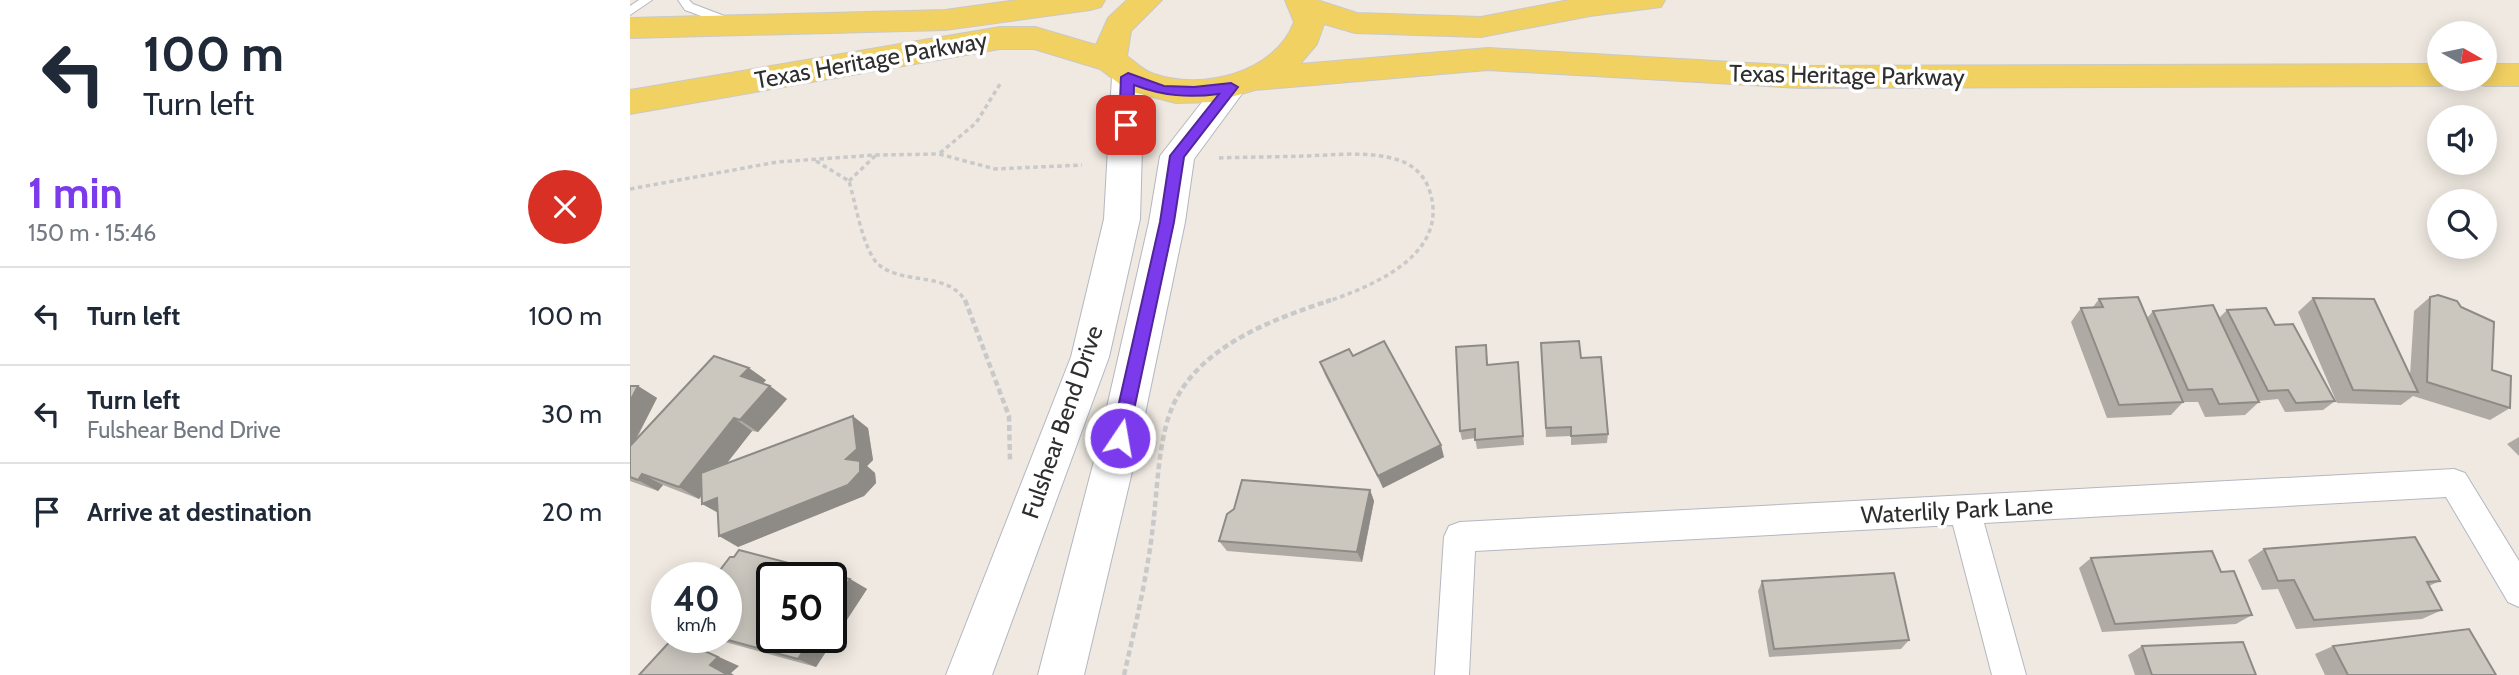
<!DOCTYPE html>
<meta charset="utf-8">
<style>
:root{--surface:#fff;--page:#f6f6f7;--text:#1f2937;--muted:#747a83;--line:#e0e1e3;--accent:#7c3aed}
body{margin:0;font-family:Cabin,sans-serif;background:var(--page);color:var(--text);height:100vh;display:flex;flex-direction:column;font-size:26px;white-space:nowrap}
*{box-sizing:border-box;margin:0}
p{font-size:23px;color:var(--muted)}
.icon{flex:none;width:38px;height:38px;fill:none;stroke:currentColor;stroke-width:2;stroke-linecap:round;stroke-linejoin:round}
.map{position:relative;flex:1;overflow:hidden}
.drawer{display:flex;flex-direction:column;background:var(--surface);width:630px}
.drawer>*{flex:none}
.banner{background:#fff;color:var(--text);overflow:hidden}
.needle{width:46px;rotate:99deg}
.tools{position:absolute;left:1797px;top:21px;display:grid;gap:14px}
.tools a{display:grid;place-items:center;width:70px;height:70px;border-radius:50%;background:var(--surface);box-shadow:0 4px 18px #0003;font-size:35px}
.speed{position:absolute;left:21px;top:562px;display:flex;gap:14px;font-size:35px;font-weight:700;text-align:center}
.speed>*{display:grid;place-content:center;width:91px;height:91px;border-radius:50%;background:var(--surface);box-shadow:0 4px 18px #0003;line-height:1}
.speed small{font-size:18px;font-weight:400}
.speed .limit{border:4px solid #111;border-radius:10px;background:#fff;color:#111}
.pin{position:absolute;display:grid;place-items:center;width:60px;height:60px;color:#fff;margin:-30px;border-radius:14px;box-shadow:0 4px 10px #0006}
.me{position:absolute;width:77px;margin:-38px;rotate:12deg;stroke-linejoin:round;filter:drop-shadow(0 0 5px #0008)}
.turn{display:flex;align-items:center;gap:24px;height:147px;padding:0 28px;font-size:32px}
.turn .icon{width:91px;height:91px;stroke-width:2.5}
.turn b{display:block;font-size:49px;line-height:60px}
.round{display:grid;place-items:center;flex:none;width:74px;height:74px;border-radius:37px;background:var(--page)}
.summary{display:flex;align-items:center;justify-content:space-between;height:119px;padding:0 28px}
h1{font-size:42px;font-weight:700;line-height:52px;color:var(--accent)}
ul{padding:0;list-style:none}
li{display:flex;align-items:center;gap:21px;height:98px;padding:0 28px;border-top:2px solid var(--line)}
li div{flex:1}
li b{display:block;font-size:26px}
li em{font-style:normal}
main{display:flex;flex:1;min-height:0}
.map>svg:first-child{display:block}
</style>
<main>
<section class="drawer">
<div class="banner">
<div class="turn"><svg class="icon" aria-label="left" viewBox="0 0 24 24"><path d="M17 20v-9H6M10 6l-5 5 5 5"/></svg><div><b>100 m</b>Turn left</div></div>
</div>
<div class="summary"><div><h1>1 min</h1><p>150 m · 15:46</p></div><a class="round" style="background:#d93025;color:#fff"><svg class="icon" aria-label="close" viewBox="0 0 24 24"><path d="M6 6l12 12M18 6L6 18"/></svg></a></div>
<ul>
<li><svg class="icon" aria-label="left" viewBox="0 0 24 24"><path d="M17 20v-9H6M10 6l-5 5 5 5"/></svg><div><b>Turn left</b></div><em>100 m</em></li>
<li><svg class="icon" aria-label="left" viewBox="0 0 24 24"><path d="M17 20v-9H6M10 6l-5 5 5 5"/></svg><div><b>Turn left</b><p>Fulshear Bend Drive</p></div><em>30 m</em></li>
<li><svg class="icon" aria-label="arrive" viewBox="0 0 24 24"><path d="M6 21V4h12l-3 4 3 4H6"/></svg><div><b>Arrive at destination</b></div><em>20 m</em></li>
</ul>
</section>
<div class="map">
<svg width="1889" height="675" viewBox="0 0 1889 675">
<rect width="100%" height="100%" fill="#efe9e1"/>
<g fill="none" stroke-linecap="round" stroke-linejoin="round">
<g stroke="#b4b7c1" stroke-width="2">
<g id="lane">
<path d="M9,0H22L0,15V6Z"/>
<path d="M48,0H59L63,4L105,20L107,23L101,27L55,10Z"/>
</g>
</g>
<g stroke="#b4b7c1" stroke-width="2">
<path id="street" d="M1824,469L1835,473L1889,561V607L1878,602L1816,497L1354,523L1396,675H1362L1323,525L845,551L839,675H805L814,537L819,526L830,522Z"/>
</g>
<g stroke="#b4b7c1" stroke-width="2">
<g id="secondary">
<path d="M498,66L509,69L514,77L510,219L479,357L362,675H316L441,357L474,219L482,77L487,69Z"/>
<path d="M601,76L612,79L617,87L564,159L555,222L510,438L454,675H408L470,438L519,222L530,156L590,79Z"/>
</g>
</g>
<g stroke="#c9c9c9" stroke-width="2">
<g id="primary">
<path d="M387,0H475L471,7L460,10L315,30L0,38V18L315,10Z"/>
<path d="M497,0H532L501,31L497,56C505,62 514,71 524,74C572,91 645,73 664,22L655,0H687L727,13L851,17L939,0H1035L1031,7L960,16L851,37L725,33L694,24L687,44L670,64L858,48L1170,66L1810,64V79H1824L1821,83L1810,86L1170,88L858,70L625,90L584,102L546,103L499,91L470,69L404,49H370L0,114V90L370,27H405L466,45L478,18Z"/>
<path d="M1855,64H1889V86H1855L1844,83L1841,79H1855Z"/>
</g>
</g>
<g stroke="#c9c9c9" stroke-width="3.5" stroke-dasharray="4.5 3.5" stroke-linecap="butt">
<path d="M310,153L346,123L370,84"/>
<path d="M589,158C617,157 646,157 674,156C704,155 736,151 765,159C781,163 793,173 799,189C822,254 743,286 696,302"/>
<path d="M186,161L219,181C225,201 233,250 248,264C272,286 318,270 336,302"/>
<path d="M219,181L246,155"/>
<path d="M0,189L147,162L246,155L309,154L365,169L452,165"/>
</g>
<g stroke="#c9c9c9" stroke-width="4.5" stroke-dasharray="6 3.5" stroke-linecap="butt">
<path d="M335,300L379,416L380,461"/>
<path d="M494,675C505,628 516,581 522,534C527,496 527,459 537,422C557,350 638,321 701,300"/>
</g>
<use href="#lane" fill="#fff" fill-rule="evenodd"/>
<use href="#street" fill="#fff" fill-rule="evenodd"/>
<use href="#secondary" fill="#fff" fill-rule="evenodd"/>
<use href="#primary" fill="#f2d163" fill-rule="evenodd"/>
</g>
<g fill="#afaba4">
<path d="M1800,297L1862,370L1880,408L1860,420L1783,396L1771,405L1707,403L1668,312L1683,298L1780,375L1784,311Z"/>
<path d="M1469,299L1517,318L1523,311L1589,318L1597,310L1645,325L1705,401L1693,410L1655,412L1648,399L1628,401L1629,402L1615,415L1575,417L1568,402H1553L1541,415L1477,418L1441,322L1451,308L1463,307Z"/>
<path d="M911,343L951,358L978,434L977,443L941,445V436L916,437Z"/>
<path d="M856,345L858,365L888,362L894,445L847,449L845,438L832,440L830,431Z"/>
<path d="M723,356L814,457L753,488L695,375L690,362Z"/>
<path d="M136,380L133,384L140,386L157,399L128,432L122,431L96,464L238,428L243,460L237,466L245,473L246,483L234,496L108,547L88,512L72,495L69,499L33,485L28,491L0,481V386H8L27,398L6,440Z"/>
<path d="M1889,437V456L1877,444Z"/>
<path d="M740,490L744,501L732,562L597,551L589,541Z"/>
<path d="M1634,549L1810,581L1799,586L1812,610L1792,619L1666,629L1648,589L1632,590L1618,560Z"/>
<path d="M1461,558L1591,572L1622,615L1606,624L1472,632L1449,568Z"/>
<path d="M220,579L237,589L186,667L77,637H96Z"/>
<path d="M1132,581L1279,640L1271,649L1139,657L1128,591Z"/>
<path d="M1512,646L1626,675H1505L1498,655Z"/>
<path d="M1703,646L1866,675H1695L1685,654Z"/>
</g>
<g fill="#8e8b86">
<path d="M119,368L136,380L128,389L111,376Z"/>
<path d="M8,386L27,398L0,450V401Z"/>
<path d="M140,386L157,399L128,432L110,420Z"/>
<path d="M223,416L238,428L243,460L237,466L245,473L246,483L234,496L108,547L89,536L216,459Z"/>
<path d="M104,418L122,431L69,499L49,487Z"/>
<path d="M811,445L814,457L753,488L748,476Z"/>
<path d="M12,474L33,485L28,491L8,480Z"/>
<path d="M740,490L744,501L732,562L727,552Z"/>
<path d="M87,498L92,515L72,504Z"/>
<path d="M220,579L237,589L186,667L168,659L182,637H201V608Z"/>
<path d="M45,637L109,666L101,673L104,675H98L80,665Z"/>
</g>
<g fill="#cbc7bf" stroke="#8e8b86" stroke-width="2">
<path d="M1808,295L1827,301L1831,307L1864,322L1862,370L1881,376L1880,408L1797,382L1800,297Z"/>
<path d="M1508,297L1553,402L1489,405L1451,308L1473,307L1469,299Z"/>
<path d="M1683,298L1744,299L1788,392L1723,390Z"/>
<path d="M1583,305L1629,402L1589,404L1582,389L1558,390L1523,311Z"/>
<path d="M1636,308L1645,325L1663,324L1705,401L1666,403L1658,390L1638,391L1597,310Z"/>
<path d="M754,341L811,445L748,476L690,362L719,349L723,356Z"/>
<path d="M949,341L951,358L971,357L978,434L941,436V427L916,428L911,343Z"/>
<path d="M856,345L857,365L888,362L893,436L845,440V429L830,431L826,347Z"/>
<path d="M84,356L119,368L111,376L140,386L110,420L104,418L49,487L12,474L8,480L0,477V446Z"/>
<path d="M0,386H8L0,401Z"/>
<path d="M223,416L227,449L216,459L230,461V472L218,485L89,536L87,498L72,504L71,473Z"/>
<path d="M612,480L740,490L727,552L589,541L597,514L604,509Z"/>
<path d="M1785,537L1810,581L1797,582L1812,610L1684,620L1664,580L1648,581L1634,549Z"/>
<path d="M109,550L220,579L201,608V578H142V637H182L168,659L87,637H96V578H84L100,557H104Z"/>
<path d="M1582,551L1591,572L1604,571L1622,615L1485,624L1461,558Z"/>
<path d="M1264,573L1279,640L1144,649L1132,581Z"/>
<path d="M1839,629L1866,675H1718L1703,646Z"/>
<path d="M44,637L88,657L80,665L98,675H9Z"/>
<path d="M1613,642L1626,675H1522L1512,646Z"/>
</g>
<path fill="#7c3aed" stroke="#51269a" stroke-width="2" d="M498,73L534,86L564,87L601,83L608,87L554,157L544,222L498,438L490,446L481,438L530,222L540,156L589,94C558,98 534,96 504,85L503,125L496,130L489,125L491,77Z"/>
<g text-anchor="middle" dominant-baseline="central" stroke-width="7" stroke-linejoin="round" paint-order="stroke">
<g font-size="24" fill="#2e2e2e" stroke="#fff">
<text transform="translate(241 60) rotate(-10)">Texas Heritage Parkway</text>
<text transform="translate(1217 75) rotate(1)">Texas Heritage Parkway</text>
<text transform="translate(432 422) rotate(-71)">Fulshear Bend Drive</text>
<text transform="translate(1327 510) rotate(-3)">Waterlily Park Lane</text>
</g>
</g>
</svg>
<div class="tools">
<a><svg class="needle" viewBox="-14 -14 28 28"><path d="M0-13l5 13h-10z" fill="#e53935"/><path d="M0 13l5-13h-10z" fill="#747a83"/></svg></a>
<a><svg class="icon" aria-label="sound" viewBox="0 0 24 24"><path d="M4 9h4l5-4v14l-5-4H4zM17 9q2 3 0 6"/></svg></a>
<a><svg class="icon" aria-label="search" viewBox="0 0 24 24"><circle cx="10" cy="10" r="6"/><path d="M15 15l6 6"/></svg></a>
</div>
<div class="speed"><div>40<small>km/h</small></div><div class="limit">50</div></div>
<div class="pin" style="left:496px;top:125px;background:#d93025"><svg class="icon" aria-label="arrive" viewBox="0 0 24 24"><path d="M6 21V4h12l-3 4 3 4H6"/></svg></div>
<svg class="me" style="left:490px;top:438px" viewBox="-20 -20 40 40"><circle r="17" fill="#7c3aed" stroke="#fff" stroke-width="3"/><path d="M0-11L8 9 0 5-8 9z" fill="#fff"/></svg>
</div>
</main>
